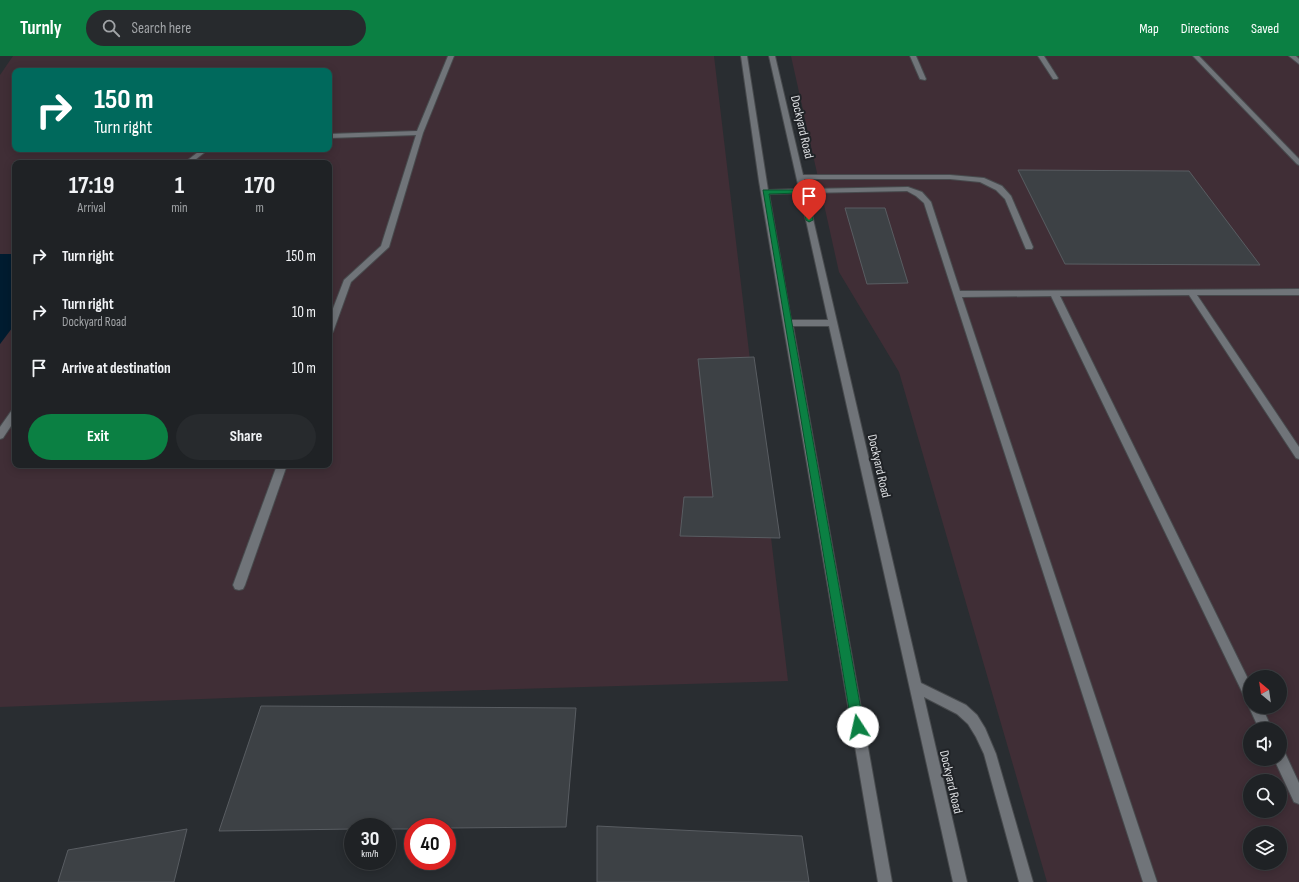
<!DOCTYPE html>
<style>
:root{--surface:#1f2225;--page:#272a2d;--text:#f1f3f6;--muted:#a1a4a7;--line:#3c3f42;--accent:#0b8043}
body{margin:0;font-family:"Sofia Sans Condensed",sans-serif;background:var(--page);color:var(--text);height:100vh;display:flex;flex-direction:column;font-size:15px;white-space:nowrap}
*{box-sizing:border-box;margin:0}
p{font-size:13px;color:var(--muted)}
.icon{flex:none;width:22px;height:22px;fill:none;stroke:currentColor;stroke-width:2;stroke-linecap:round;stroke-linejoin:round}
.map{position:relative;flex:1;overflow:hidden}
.side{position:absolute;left:12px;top:104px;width:320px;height:308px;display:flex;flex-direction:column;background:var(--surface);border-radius:8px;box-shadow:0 2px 10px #0003,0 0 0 1px var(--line)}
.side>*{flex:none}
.hud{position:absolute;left:12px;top:12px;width:320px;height:84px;border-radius:8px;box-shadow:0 2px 10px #0003,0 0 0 1px var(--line);background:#00695c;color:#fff;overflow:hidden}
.needle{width:26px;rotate:331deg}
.fabs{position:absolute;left:1243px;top:614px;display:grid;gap:8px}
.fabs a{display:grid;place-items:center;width:44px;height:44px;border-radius:50%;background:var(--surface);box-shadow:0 2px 10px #0003,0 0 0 1px var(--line);font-size:20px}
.speed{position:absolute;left:344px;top:762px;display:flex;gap:8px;font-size:20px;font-weight:700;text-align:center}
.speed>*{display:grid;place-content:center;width:52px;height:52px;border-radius:50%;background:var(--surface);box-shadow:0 2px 10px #0003,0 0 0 1px var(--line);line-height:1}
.speed small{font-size:10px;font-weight:400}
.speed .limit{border:6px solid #d22;background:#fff;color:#111}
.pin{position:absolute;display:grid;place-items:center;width:34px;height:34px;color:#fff;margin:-41px -17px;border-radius:50% 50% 50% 0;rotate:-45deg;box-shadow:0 0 4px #0007}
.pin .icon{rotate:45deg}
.me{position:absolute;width:44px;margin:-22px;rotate:350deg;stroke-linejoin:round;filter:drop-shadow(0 0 3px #0008)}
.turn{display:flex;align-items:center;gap:14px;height:84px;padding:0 16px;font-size:18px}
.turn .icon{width:52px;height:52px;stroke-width:2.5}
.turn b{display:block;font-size:28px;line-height:34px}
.eta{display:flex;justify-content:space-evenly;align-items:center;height:68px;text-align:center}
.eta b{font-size:24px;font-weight:700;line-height:28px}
.cta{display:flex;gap:8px;margin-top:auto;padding:8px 16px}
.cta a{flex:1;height:46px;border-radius:24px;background:var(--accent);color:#fff;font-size:16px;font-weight:700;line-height:46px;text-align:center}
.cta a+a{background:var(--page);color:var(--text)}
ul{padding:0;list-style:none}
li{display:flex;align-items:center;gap:12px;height:56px;padding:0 16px}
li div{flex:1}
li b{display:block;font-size:15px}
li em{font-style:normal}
header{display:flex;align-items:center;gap:24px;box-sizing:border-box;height:56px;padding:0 20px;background:var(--accent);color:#fff}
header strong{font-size:19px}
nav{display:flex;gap:22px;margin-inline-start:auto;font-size:14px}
.search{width:280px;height:36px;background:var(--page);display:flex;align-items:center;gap:10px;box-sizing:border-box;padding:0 14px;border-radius:22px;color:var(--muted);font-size:15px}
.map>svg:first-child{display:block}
</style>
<header>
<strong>Turnly</strong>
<div class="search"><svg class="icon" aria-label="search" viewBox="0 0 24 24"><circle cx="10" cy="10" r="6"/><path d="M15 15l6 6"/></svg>Search here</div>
<nav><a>Map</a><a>Directions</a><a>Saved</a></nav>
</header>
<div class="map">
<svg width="1299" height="826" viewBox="0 0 1299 826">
<rect width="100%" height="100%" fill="#292d31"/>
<g fill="#402e36" fill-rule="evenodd">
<path d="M13,0H714L788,625L253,641L0,651V288L15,268V409H329V107H15V198H0V19ZM15,15H329V93H15Z"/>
<path d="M791,0H1299V826H1047L899,316L839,216ZM1250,621H1280V651H1250ZM1250,673H1280V703H1250ZM1250,725H1280V755H1250ZM1250,777H1280V807H1250Z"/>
</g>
<path fill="#001c30" d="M0,198H15V268L0,288Z"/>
<g fill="#3d4145" stroke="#595d62">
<path d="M1018,114L1189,115L1260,209L1065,208Z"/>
<path d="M845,152H885L908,227L867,228Z"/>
<path d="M754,301L780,482L680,480L684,441H713L698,303Z"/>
<path d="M261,650L576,652L566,771L447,772V771H413V773H387V771H353V773L219,775Z"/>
<path d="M597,770L802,780L809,826H597Z"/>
<path d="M187,773L174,826H58L68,794Z"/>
</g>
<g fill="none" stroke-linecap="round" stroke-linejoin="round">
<g stroke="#474a4d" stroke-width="2">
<g id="minor">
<path d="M448,0H454L423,77L389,191L351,226L333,276L329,279V263L344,224L381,190L416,79L329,82V78L417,75Z"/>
<path d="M741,0H747L768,134L799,133L769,0H775L803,119H950L984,122L1002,130L1011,140L1033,191L1032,193H1026L1025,191L1005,143L996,134L980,126L950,123H804L806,133L908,131L922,136L931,146L960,235L1299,233V239H1197L1299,391V403L1296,402L1189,239L1060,240L1250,627V646L1246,644L1051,240L962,241L1157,826H1143L924,147L916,140L907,135L807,137L921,627L966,649L977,659L985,672L996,698L1033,826H1019L984,698L976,681L968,668L957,658L924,641L967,826H953L829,270H793L892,826H878L759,125ZM800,137L828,264H791L769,138Z"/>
<path d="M910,0H916L926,23L925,24L920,23Z"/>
<path d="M1038,0H1044L1058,22L1057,23H1053Z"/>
<path d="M1193,0H1199L1299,103V109L1297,108Z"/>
<path d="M1289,0H1296L1299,3V8Z"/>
<path d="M202,93H209L191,107H184Z"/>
<path d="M15,353V364L3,382L0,383V371L12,354Z"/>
<path d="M277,409H287L245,529L243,533L239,534L235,533L233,529Z"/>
<path d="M1250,648V651H1262L1272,673H1259L1249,651Z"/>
<path d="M1280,696L1285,697L1299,727V748L1294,746L1274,703H1280Z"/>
</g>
</g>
<use href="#minor" fill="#707479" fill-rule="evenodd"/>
</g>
<path fill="#0b8043" stroke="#07532c" d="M763,134H805L813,164L809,166L806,164L800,137L769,138L864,671L862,675L858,676L854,675L852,671Z"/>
<g text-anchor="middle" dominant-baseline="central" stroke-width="4" stroke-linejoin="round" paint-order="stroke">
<g font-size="13" fill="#dddfe2" stroke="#202327">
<text transform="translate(802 71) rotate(77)">Dockyard Road</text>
<text transform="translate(879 410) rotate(77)">Dockyard Road</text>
<text transform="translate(951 726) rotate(77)">Dockyard Road</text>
</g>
</g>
</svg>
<div class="fabs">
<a><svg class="needle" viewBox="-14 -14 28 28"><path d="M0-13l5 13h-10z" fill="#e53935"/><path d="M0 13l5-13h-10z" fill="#a1a4a7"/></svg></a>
<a><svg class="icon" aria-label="sound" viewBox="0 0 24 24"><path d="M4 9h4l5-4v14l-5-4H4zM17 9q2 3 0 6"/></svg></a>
<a><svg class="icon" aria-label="search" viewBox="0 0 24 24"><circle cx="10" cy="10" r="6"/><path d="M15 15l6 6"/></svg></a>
<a><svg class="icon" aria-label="layers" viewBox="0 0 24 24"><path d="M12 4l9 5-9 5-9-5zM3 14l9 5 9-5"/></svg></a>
</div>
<div class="speed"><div>30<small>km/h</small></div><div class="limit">40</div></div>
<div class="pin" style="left:809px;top:164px;background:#d93025"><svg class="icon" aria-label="arrive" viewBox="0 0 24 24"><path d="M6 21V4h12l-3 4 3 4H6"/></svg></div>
<svg class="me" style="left:858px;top:671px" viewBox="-20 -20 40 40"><circle r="19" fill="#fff"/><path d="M0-13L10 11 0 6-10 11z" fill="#0b8043"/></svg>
<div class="hud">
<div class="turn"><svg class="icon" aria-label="right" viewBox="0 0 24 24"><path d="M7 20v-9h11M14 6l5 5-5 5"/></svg><div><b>150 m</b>Turn right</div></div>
</div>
<section class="side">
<div class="eta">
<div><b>17:19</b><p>Arrival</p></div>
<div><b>1</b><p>min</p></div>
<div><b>170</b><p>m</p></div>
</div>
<ul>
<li><svg class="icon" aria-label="right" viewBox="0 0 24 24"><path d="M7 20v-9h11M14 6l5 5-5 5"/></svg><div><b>Turn right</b></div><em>150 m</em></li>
<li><svg class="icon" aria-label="right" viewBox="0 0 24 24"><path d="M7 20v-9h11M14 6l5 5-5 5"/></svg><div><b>Turn right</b><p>Dockyard Road</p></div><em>10 m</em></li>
<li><svg class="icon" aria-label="arrive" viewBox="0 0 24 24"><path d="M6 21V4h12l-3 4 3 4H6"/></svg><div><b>Arrive at destination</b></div><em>10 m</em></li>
</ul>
<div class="cta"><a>Exit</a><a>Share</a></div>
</section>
</div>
